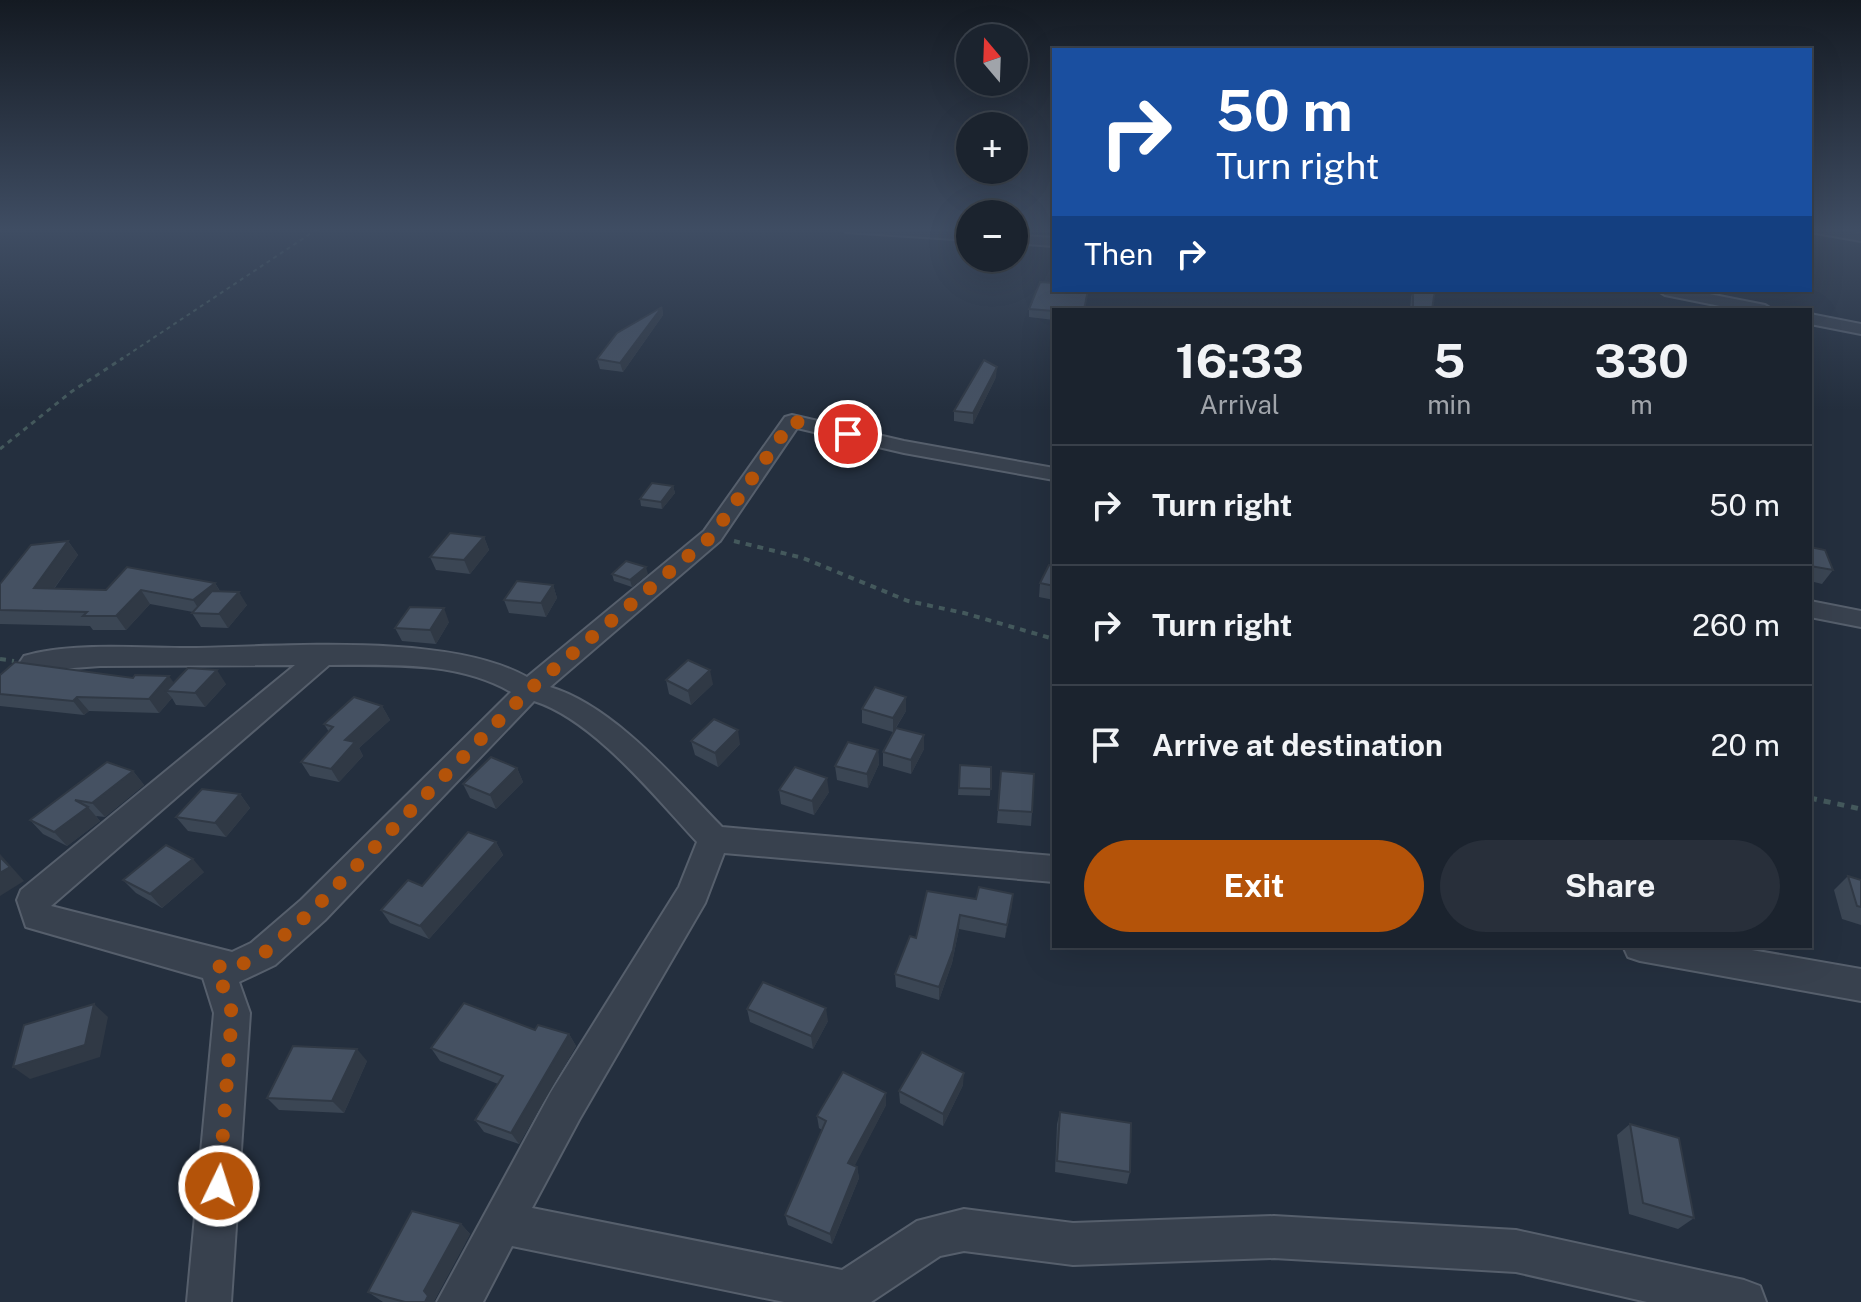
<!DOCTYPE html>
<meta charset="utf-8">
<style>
:root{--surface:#1b232e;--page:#282f3a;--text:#f1f3f6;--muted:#a0a4aa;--line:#39404a;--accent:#b45309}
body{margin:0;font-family:"Public Sans",sans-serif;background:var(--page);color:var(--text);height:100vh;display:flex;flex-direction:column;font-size:30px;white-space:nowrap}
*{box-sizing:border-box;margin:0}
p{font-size:26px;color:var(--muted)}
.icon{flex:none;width:44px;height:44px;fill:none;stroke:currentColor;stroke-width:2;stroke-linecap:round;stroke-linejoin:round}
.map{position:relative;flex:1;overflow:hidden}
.sheet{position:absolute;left:1052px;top:308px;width:760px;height:640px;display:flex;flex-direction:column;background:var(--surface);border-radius:0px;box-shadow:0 8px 32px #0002,0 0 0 2px var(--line)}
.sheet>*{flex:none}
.top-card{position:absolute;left:1052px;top:48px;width:760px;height:244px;border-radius:0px;box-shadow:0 8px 32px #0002,0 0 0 2px var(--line);background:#1a4fa0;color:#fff;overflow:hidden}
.needle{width:52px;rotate:341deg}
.tools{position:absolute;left:956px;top:24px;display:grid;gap:16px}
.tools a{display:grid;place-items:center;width:72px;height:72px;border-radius:50%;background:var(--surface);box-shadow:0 8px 32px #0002,0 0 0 2px var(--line);font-size:40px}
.pin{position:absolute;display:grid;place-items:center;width:68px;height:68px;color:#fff;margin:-34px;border:4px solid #fff;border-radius:50%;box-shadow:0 2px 8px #0007}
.me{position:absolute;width:88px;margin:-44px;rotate:4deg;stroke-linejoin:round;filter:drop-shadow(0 0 6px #0008)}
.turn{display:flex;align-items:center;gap:28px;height:168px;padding:0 32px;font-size:36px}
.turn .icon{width:104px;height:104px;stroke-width:2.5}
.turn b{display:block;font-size:56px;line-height:68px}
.then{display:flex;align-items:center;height:76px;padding:0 32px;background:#0003;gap:16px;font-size:30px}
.eta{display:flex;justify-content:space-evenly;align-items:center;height:136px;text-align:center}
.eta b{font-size:48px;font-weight:700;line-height:56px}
.action{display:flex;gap:16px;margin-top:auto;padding:16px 32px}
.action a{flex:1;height:92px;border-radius:48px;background:var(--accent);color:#fff;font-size:32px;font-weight:700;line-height:92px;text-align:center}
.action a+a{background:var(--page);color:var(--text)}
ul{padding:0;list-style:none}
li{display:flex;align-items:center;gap:24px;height:120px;padding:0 32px;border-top:2px solid var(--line)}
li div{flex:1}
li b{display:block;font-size:30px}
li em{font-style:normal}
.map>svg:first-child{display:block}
</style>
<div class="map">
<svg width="1861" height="1302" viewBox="0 0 1861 1302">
<rect width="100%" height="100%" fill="#242f3e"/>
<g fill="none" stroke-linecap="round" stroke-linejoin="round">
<g stroke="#565f6c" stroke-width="4">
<g id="street">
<path d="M839,228L970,232V240L846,232Z"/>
<path d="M1810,228L1861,233V241L1810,232Z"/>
<path d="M1014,235L1054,238V246L1014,243Z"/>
<path d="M1657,290H1689L1765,305L1773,310H1740L1665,295Z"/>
<path d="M1810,314L1861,324V334L1810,324Z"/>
<path d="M792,415L904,441L1054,468V480L904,453L797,428L720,541L550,687C614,706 676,780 722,827L1054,856V882L724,853L705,903L579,1120L532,1208L842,1270L917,1221L964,1209L1073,1223L1274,1216L1516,1230L1744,1280L1760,1286L1766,1302H1647L1516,1272L1274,1258L1073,1265L964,1251L940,1256L871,1302H784L512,1246L483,1302H437L551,1092L679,887L697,842C655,797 594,720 534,701L325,920L275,965L239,982L250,1013L231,1302H187L214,1013L203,978L26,927L17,900L21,890L295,665L100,666L33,671L24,668L20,662L24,656C70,642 140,648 189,648C282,647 446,632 527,677L704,531L785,417ZM329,665C389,665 457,661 511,692L301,900L251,943L232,952L51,906Z"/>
<path d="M1810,601L1861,611V627L1810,617Z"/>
<path d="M1623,946H1729L1861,969V1001L1640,961L1628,957Z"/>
</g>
</g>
<path stroke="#44595c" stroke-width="2" stroke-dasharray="4 4" stroke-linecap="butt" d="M120,360L319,228"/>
<path stroke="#44595c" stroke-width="3" stroke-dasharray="5 5" stroke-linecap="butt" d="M0,449L71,392L123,358"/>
<g stroke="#44595c" stroke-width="4" stroke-dasharray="6 6" stroke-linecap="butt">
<path d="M734,541L803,558L908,601L964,613L1054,639"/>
<path d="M0,659L14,661"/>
</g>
<path stroke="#44595c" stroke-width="5" stroke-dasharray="7 7" stroke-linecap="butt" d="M1810,798L1861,809"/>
<use href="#street" fill="#38414e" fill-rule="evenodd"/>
</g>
<g fill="#3b4654">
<path d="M1413,290L1432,310H1410L1411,297Z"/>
<path d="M662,307L663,315L623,372L600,369L597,359Z"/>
<path d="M1029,309L1054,310V320L1029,317Z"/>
<path d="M996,377L973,424L954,421V411Z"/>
<path d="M673,486L675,493L662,509L641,506L640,499Z"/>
<path d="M484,537L489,550L470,574L436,570L430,557Z"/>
<path d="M68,541L78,555L54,589L106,590L215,583L220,591L247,605L228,628L201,627L192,613L193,612L150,604L126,630H93L90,626L0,624V584Z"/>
<path d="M1810,547L1833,570L1822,584L1810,581Z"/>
<path d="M1054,566V600L1039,597L1040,583Z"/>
<path d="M612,574H648L632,587L614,581Z"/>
<path d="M553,585L557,598L546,617L509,613L504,600Z"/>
<path d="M449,622L436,644L402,641L395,628Z"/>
<path d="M0,675L174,683L226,684L205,707L176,705L172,698L159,713L89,711L84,715L0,706Z"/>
<path d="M666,680L713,684L691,705L669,694Z"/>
<path d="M906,697V711L896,728L924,735V749L911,774L883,766V752L893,732L862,723V709Z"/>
<path d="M382,706L390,720L359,748L363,756L339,782L310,776L301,762L329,732L324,724Z"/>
<path d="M691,741L740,744L718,767L695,755Z"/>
<path d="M878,750L879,764L868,788L837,780L835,766Z"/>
<path d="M960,765L991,767L990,796L958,795Z"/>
<path d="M517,768L523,782L496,809L470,798L463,784Z"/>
<path d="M133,771L144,785L105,817L96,816L100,821L67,846L43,834L30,820Z"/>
<path d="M1001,771L1032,812L1031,826L997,823Z"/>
<path d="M779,790L829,792L814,815L781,804Z"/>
<path d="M240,794L250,808L226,837L188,831L176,817Z"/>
<path d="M496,842L503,855L429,939L390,923L381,910Z"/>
<path d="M204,872L162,908L136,893L123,880Z"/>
<path d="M1848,876L1861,880V925L1842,919L1834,890Z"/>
<path d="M1013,894L1005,938L959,929L952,963L939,1000L896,987L895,974L916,938L976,899Z"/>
<path d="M747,1009L828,1021L813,1049L750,1022Z"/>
<path d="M535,1030L569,1034L576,1046L519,1144L484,1132L475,1120L498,1084L440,1061L431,1048Z"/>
<path d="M367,1061L344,1113L279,1110L267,1098Z"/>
<path d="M963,1085L943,1126L900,1103L899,1091Z"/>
<path d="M886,1105L854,1166L857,1167L859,1178L832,1244L788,1225L785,1215L822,1130L819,1128L817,1116Z"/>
<path d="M1060,1112L1130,1172L1127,1184L1055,1172L1057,1124Z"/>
<path d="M1630,1124L1694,1218L1678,1229L1629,1214L1617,1135Z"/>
<path d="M461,1224L470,1234L434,1301L436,1302H383L368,1292Z"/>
</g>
<g fill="#303945">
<path d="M662,307L663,315L623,372L620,363Z"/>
<path d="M997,367L996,377L973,424V413Z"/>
<path d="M673,486L675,493L662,509L661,502Z"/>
<path d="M484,537L489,550L470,574L464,560Z"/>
<path d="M68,541L78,555L44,602L34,588Z"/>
<path d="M646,567L648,574L632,587L630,580Z"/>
<path d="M215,583L223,597L202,614L193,600Z"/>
<path d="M553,585L557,598L546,617L541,603Z"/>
<path d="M141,590L150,604L126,630L116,616Z"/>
<path d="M239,592L247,605L228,628L219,614Z"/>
<path d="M444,608L449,622L436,644L430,630Z"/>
<path d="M217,670L226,684L205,707L195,693Z"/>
<path d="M710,670L713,684L691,705L688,691Z"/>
<path d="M169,676L179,690L166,691L172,698L159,713L149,699Z"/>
<path d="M77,697L89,711L84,715L73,701Z"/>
<path d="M906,697V711L893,732V718Z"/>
<path d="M382,706L390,720L359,748L363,756L339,782L331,769L345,740Z"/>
<path d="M738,730L740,744L718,767L715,753Z"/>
<path d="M924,735V749L911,774V760Z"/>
<path d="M878,750L879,764L868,788L867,774Z"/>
<path d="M517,768L523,782L496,809L490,795Z"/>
<path d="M133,771L144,785L105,817L92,803Z"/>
<path d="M827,778L829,792L814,815L812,801Z"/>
<path d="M240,794L250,808L226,837L215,823Z"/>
<path d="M88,807L100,821L67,846L54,832Z"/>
<path d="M496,842L503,855L429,939L420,926Z"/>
<path d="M0,854L24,881L0,896Z"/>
<path d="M193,859L204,872L162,908L150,894Z"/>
<path d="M1013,894L1012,907L1005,938L1007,925Z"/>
<path d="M960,915L959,929L952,963L939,1000V987Z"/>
<path d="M94,1004L108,1017L100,1057L30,1079L13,1067Z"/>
<path d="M826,1008L828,1021L813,1049L811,1036Z"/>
<path d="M569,1034L576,1046L519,1144L511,1133Z"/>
<path d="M357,1049L367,1061L344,1113L332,1101Z"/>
<path d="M964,1073L963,1085L943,1126V1114Z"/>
<path d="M886,1093V1105L850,1175L848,1163Z"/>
<path d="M857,1167L859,1178L832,1244L830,1234Z"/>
<path d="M461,1224L470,1234L434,1301L436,1302H425L424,1291Z"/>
</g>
<g fill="#455162" stroke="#303945" stroke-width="2">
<path d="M1040,282L1054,283V290H1088L1084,310H1054V311L1029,309Z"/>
<path d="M1413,290H1435L1432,310H1413Z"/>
<path d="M662,307L620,363L597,359L617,333Z"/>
<path d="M984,360L997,367L973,413L954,411Z"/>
<path d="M652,483L673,486L661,502L640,499Z"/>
<path d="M450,533L484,537L464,560L430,557Z"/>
<path d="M68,541L34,588L106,590L127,567L215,583L193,600L141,590L116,616H83L87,612L0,610V584L31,545Z"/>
<path d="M1810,547L1825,550L1833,570L1810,566Z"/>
<path d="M626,561L646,567L630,580L612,574Z"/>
<path d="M1049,565L1054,566V586L1040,583Z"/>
<path d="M517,581L553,585L541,603L504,600Z"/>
<path d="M212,591L239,592L219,614L192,613Z"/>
<path d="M410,607L444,608L430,630L395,628Z"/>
<path d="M688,660L710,670L688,691L666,680Z"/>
<path d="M15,662L133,678L135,675L169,676L149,699L77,697L73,701L0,694V675Z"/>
<path d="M188,668L217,670L195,693L166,691Z"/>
<path d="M875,687L906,697L893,718L862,709Z"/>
<path d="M354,697L382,706L345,740L355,742L331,769L301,762L333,727L324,724Z"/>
<path d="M714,719L738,730L715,753L691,741Z"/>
<path d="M896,728L924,735L911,760L883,752Z"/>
<path d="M848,742L878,750L867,774L835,766Z"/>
<path d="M491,757L517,768L490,795L463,784Z"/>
<path d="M107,762L133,771L92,803L75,800L88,807L54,832L30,820Z"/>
<path d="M960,765L991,767V789L959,788Z"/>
<path d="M795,767L827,778L812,801L779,790Z"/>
<path d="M1001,771L1034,774L1032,812L998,810Z"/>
<path d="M202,789L240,794L215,823L176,817Z"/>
<path d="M468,832L496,842L420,926L381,910L408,880L422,886Z"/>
<path d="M166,845L193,859L150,894L123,880Z"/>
<path d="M0,857L10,867L0,873Z"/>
<path d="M1848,876L1861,880V907L1857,906Z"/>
<path d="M979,887L1013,894L1007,925L960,915L953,950L939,987L895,974L910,936L916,938L927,891L976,899Z"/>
<path d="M763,982L826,1008L811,1036L747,1009Z"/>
<path d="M464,1003L535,1030L538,1025L569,1034L511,1133L475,1120L503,1076L431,1048Z"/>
<path d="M94,1004L85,1045L13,1067L24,1025Z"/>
<path d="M293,1046L357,1049L332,1101L267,1098Z"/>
<path d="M922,1052L964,1073L943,1114L899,1091Z"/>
<path d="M843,1072L886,1093L848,1163L857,1167L830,1234L785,1215L826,1121L817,1116Z"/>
<path d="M1060,1112L1131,1123L1130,1172L1057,1161Z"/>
<path d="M1630,1124L1679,1138L1694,1218L1643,1203Z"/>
<path d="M412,1211L461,1224L424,1291L428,1296L425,1302H405L368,1292Z"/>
</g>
<linearGradient id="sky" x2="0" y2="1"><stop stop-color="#141a22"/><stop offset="0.56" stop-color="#3f4d63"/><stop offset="1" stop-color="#3f4d63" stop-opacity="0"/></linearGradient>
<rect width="1861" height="410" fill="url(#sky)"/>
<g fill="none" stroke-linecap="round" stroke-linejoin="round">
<path stroke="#b45309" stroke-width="14" stroke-dasharray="0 25.2" d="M219,1186L232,1013L216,966L234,968L263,954L313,910L529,690L712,536L792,421L848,434"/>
</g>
</svg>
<div class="tools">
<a><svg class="needle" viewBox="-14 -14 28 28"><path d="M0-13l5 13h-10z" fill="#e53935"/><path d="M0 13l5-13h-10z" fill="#a0a4aa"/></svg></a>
<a>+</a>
<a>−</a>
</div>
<div class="pin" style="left:848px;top:434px;background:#d93025"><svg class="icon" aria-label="arrive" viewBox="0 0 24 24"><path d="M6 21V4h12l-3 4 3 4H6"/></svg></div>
<svg class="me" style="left:219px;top:1186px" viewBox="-20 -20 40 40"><circle r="17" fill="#b45309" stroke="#fff" stroke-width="3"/><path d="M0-11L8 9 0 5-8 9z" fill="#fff"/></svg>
<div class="top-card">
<div class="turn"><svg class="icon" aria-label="right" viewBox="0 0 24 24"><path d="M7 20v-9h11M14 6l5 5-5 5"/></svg><div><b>50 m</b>Turn right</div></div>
<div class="then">Then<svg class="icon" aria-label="right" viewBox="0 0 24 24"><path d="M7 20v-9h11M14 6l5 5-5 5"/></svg></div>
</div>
<section class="sheet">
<div class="eta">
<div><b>16:33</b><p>Arrival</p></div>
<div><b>5</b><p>min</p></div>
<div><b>330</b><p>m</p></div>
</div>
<ul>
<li><svg class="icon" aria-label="right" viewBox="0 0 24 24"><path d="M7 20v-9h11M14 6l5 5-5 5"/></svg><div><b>Turn right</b></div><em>50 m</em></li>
<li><svg class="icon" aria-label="right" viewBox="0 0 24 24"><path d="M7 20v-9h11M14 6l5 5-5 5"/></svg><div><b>Turn right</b></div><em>260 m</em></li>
<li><svg class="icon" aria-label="arrive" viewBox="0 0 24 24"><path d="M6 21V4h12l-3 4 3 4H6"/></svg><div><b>Arrive at destination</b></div><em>20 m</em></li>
</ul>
<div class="action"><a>Exit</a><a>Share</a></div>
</section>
</div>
